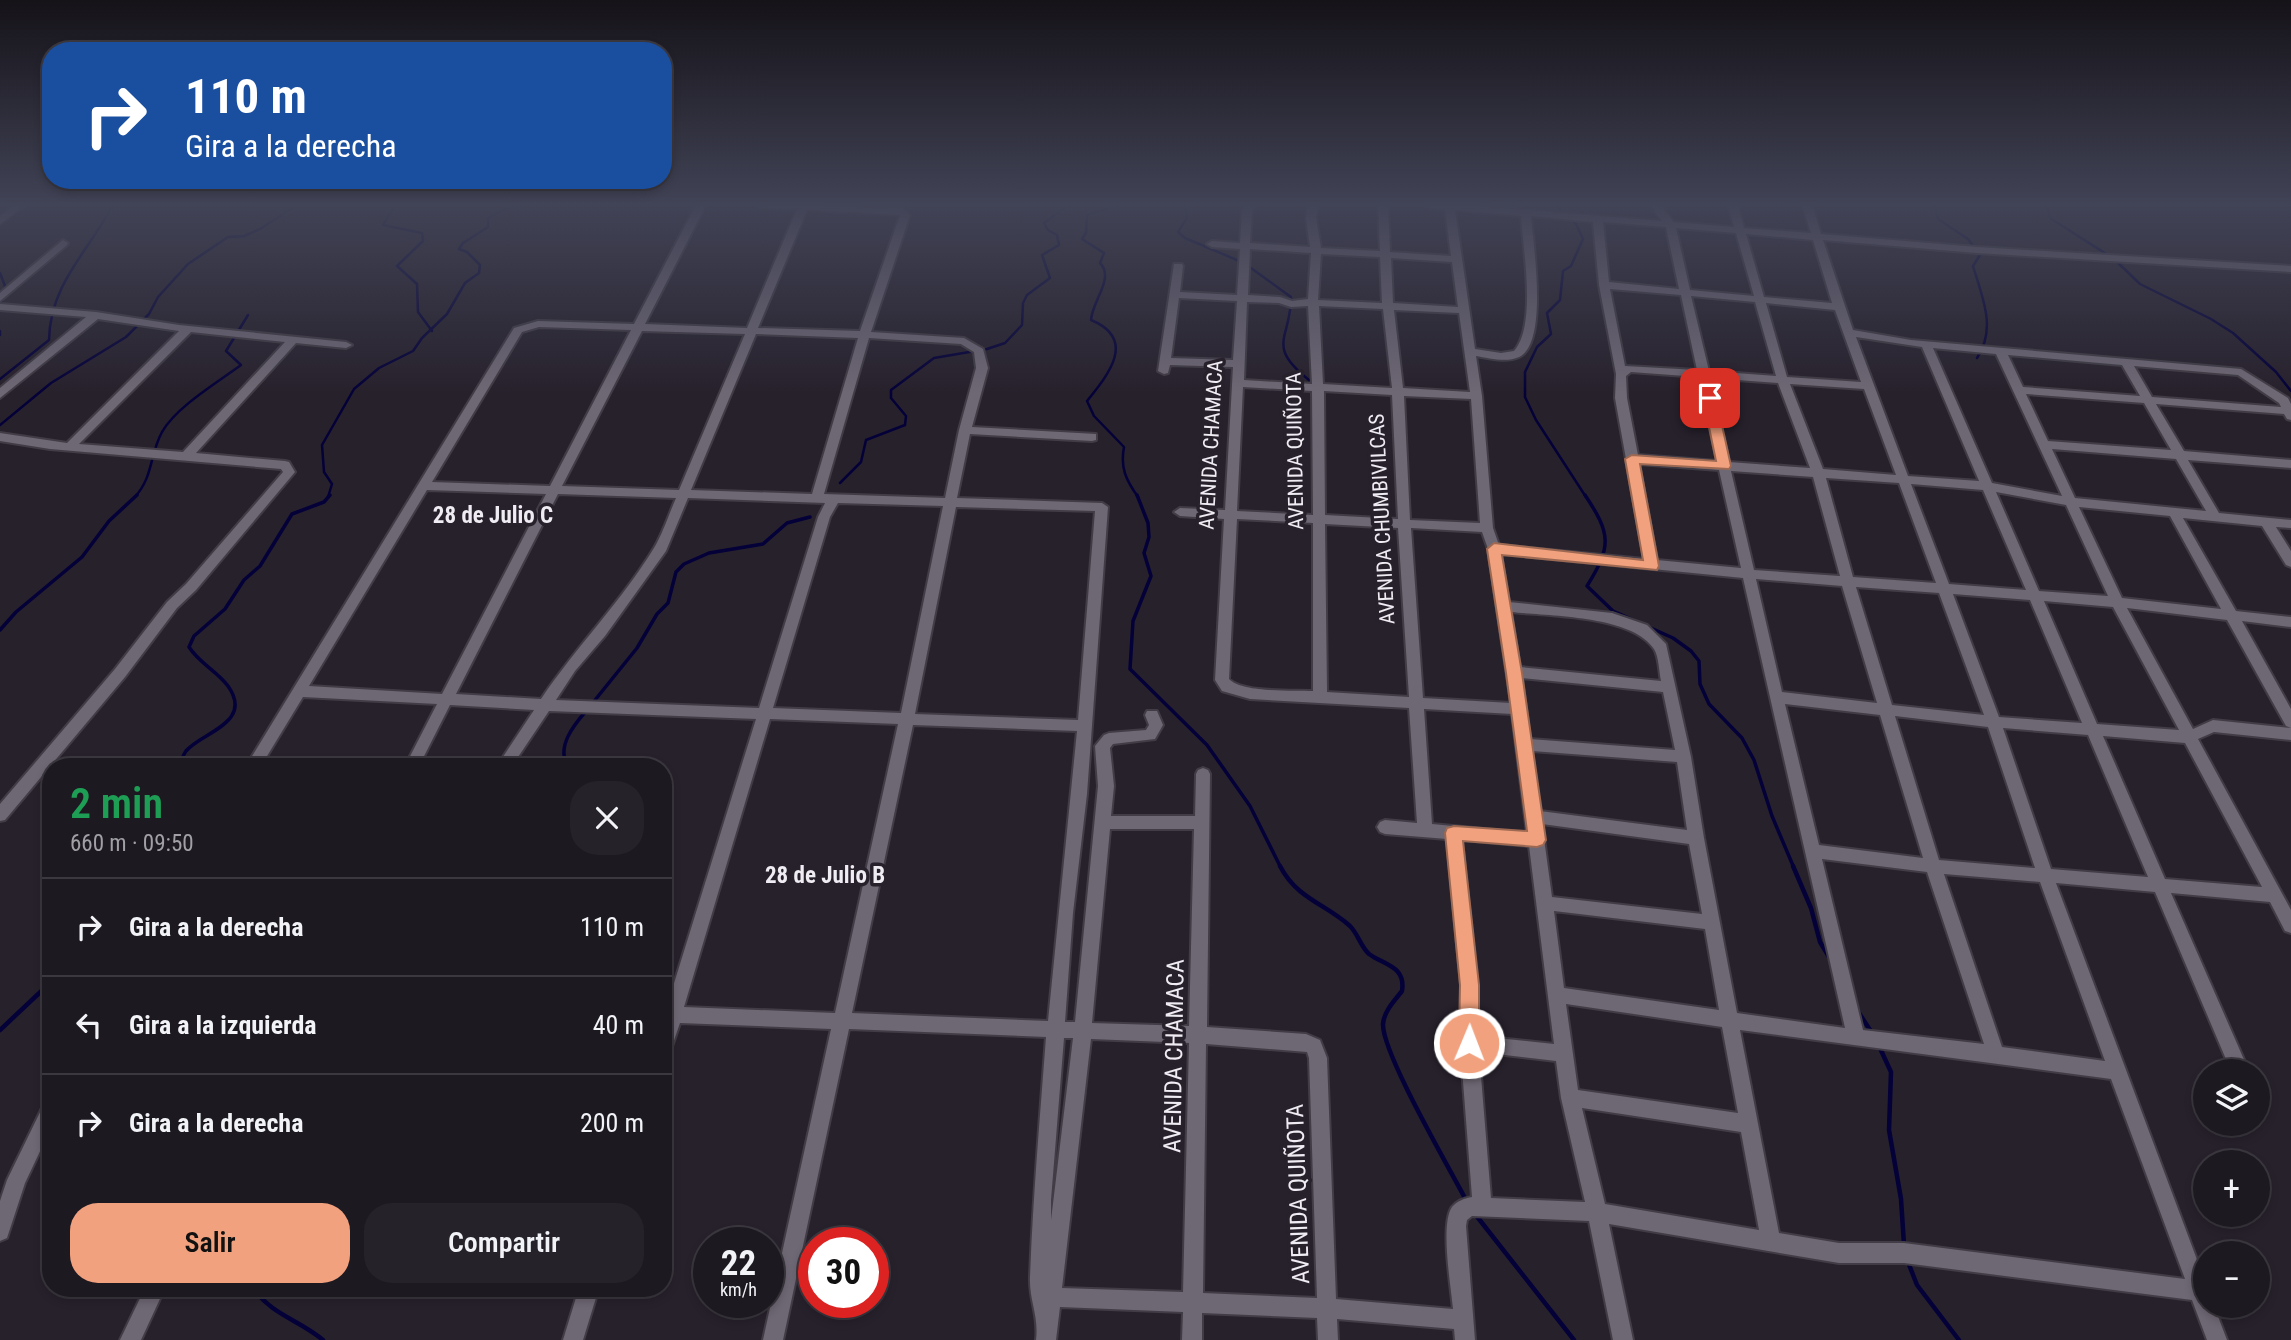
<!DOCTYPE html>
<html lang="es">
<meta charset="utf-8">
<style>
:root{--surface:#1d1921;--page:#25222a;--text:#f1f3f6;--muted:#a0a0a5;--line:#3b383f;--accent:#f2a17e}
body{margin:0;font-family:"Roboto Condensed",sans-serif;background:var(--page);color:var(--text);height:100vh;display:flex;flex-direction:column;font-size:26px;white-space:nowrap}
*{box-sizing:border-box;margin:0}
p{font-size:23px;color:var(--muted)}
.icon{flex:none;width:38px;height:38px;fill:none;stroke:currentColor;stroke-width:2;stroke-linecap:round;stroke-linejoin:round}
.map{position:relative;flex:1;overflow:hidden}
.side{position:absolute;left:42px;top:758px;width:630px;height:539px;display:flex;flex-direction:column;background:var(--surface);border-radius:28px;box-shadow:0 4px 10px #0003,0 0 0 2px var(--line)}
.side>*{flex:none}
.banner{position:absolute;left:42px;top:42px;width:630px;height:147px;border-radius:28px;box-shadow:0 4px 10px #0003,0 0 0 2px var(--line);background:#1a4fa0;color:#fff;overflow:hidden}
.controls{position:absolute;left:2193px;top:1059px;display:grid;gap:14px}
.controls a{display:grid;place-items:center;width:77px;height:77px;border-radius:50%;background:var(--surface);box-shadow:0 4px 10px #0003,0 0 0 2px var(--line);font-size:35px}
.speed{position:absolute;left:693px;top:1227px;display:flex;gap:14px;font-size:35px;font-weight:700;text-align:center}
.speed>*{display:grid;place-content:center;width:91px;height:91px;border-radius:50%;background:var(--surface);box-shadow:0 4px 10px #0003,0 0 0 2px var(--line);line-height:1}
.speed small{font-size:18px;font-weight:400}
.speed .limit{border:10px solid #d22;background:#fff;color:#111}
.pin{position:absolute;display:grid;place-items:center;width:60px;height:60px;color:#fff;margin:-30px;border-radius:14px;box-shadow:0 4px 10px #0006}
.me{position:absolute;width:77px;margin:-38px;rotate:1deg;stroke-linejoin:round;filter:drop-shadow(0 0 5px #0008)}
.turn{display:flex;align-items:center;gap:24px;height:147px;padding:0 28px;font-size:32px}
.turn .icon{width:91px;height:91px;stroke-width:2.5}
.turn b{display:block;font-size:49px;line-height:60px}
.round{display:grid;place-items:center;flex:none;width:74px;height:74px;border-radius:28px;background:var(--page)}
.headline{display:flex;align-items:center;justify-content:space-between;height:119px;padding:0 28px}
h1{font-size:42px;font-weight:600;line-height:52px;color:#1e9e55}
.cta{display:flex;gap:14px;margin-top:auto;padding:14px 28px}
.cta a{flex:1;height:80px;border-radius:28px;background:var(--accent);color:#111;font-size:28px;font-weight:600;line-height:80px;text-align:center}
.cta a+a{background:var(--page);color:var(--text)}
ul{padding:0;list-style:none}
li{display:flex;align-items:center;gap:21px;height:98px;padding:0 28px;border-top:2px solid var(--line)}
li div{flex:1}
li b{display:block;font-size:26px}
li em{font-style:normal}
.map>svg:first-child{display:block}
</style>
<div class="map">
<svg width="2291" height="1340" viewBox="0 0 2291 1340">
<rect width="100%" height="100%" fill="#27212c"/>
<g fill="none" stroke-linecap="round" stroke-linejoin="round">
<g stroke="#040139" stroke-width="2.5">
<path d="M395,205L383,225L422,233L423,241L397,266L417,284L418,312L432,331"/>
<path d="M1118,205L1087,215L1086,233L1082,239L1104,253L1100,263C1115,278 1092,301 1091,320C1137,339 1109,374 1087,401L1094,416L1124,447C1120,468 1126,480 1138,497"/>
<path d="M1185,205L1187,218L1178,232L1185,238L1244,263L1291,297C1291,339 1265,345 1309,380"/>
<path d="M1555,205L1576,224L1583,239L1571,266L1563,271L1560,300L1547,313L1551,334L1537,347L1525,372V397L1536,420L1586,497"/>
<path d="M1935,205L1938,219L1968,239L1980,255L1973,266C1982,297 1997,328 1977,358"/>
<path d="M2046,205L2050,218L2114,259L2140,284L2211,319L2233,333L2276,372L2291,391"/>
<path d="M0,273L5,286L0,310"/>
<path d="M0,331V335"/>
<path d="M0,379L49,340C50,284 88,252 113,205"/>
<path d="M0,425L51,383L126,337L149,314L158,297L188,264L228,237L244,236L260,229L297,205"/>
<path d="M840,483L861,462L866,440L905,425L906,416L891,398V390L934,358L987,349L1005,343L1022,325L1023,303L1027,295L1050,278L1042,255L1059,245L1057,235L1048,230L1044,223L1068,205"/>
<path d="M135,497C154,475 149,456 162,432C176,407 218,382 241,365L226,351L248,315"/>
<path d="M328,497L332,484L324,472L322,445L354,389L379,368L413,351L422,338L447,314L465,283L479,273L480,265L467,252L459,249L463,243L488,227V218L507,208L526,205"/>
</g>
<g stroke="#040139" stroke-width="3.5">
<path d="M1137,495L1148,523L1149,537L1144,553L1151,576L1133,621L1130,669L1207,745L1250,806L1281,868"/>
<path d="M1585,495C1611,534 1612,546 1587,586L1613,611L1673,638L1691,651L1699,661L1700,684L1709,704L1742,738L1754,760L1772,816L1794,868"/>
<path d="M0,630L16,612L82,557L109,521L137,495"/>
<path d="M591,705L637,648L657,614L668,603L676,572L684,564L709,553L763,544L787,523L810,517"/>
<path d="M179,766C181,762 183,755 186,751C202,732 254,723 228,686C217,671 199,663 189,647L194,636L225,609L244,580L260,566L292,514L324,502L330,495"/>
<path d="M567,766C557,746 573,726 586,711"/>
</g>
<g stroke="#040139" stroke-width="4.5">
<path d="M1280,866C1297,899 1326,904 1350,926C1358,934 1361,947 1369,954C1384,965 1406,966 1402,991C1395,1000 1384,1011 1383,1024C1382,1053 1450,1169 1467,1202"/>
<path d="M1793,866L1811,908L1820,942L1831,960"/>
<path d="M1857,1010L1872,1033"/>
<path d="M0,1030L51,982"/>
<path d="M1879,1046L1891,1072L1889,1130L1901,1199L1904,1245"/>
<path d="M1475,1214L1574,1340"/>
<path d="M1908,1262L1917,1285L1959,1340"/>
<path d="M253,1288C273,1316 298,1319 323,1340"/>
</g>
<g stroke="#413c45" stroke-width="4">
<g id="street">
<path d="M15,205H26L0,224V216Z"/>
<path d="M696,205H706L645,324L747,328L797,209L761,208L756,205L902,208L910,215L871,332L964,338L983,349L988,368L972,427L1096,434V440L1092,441L970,434L957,498L1102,503L1108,507L1087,794L1073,913L1065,1022H1075L1098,786L1095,746L1104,735L1109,733L1146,730L1149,725L1145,715L1147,711H1157L1163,725L1155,739L1113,744L1110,748L1114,786L1111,816H1195L1196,774L1198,770L1203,768L1208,770L1210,774L1207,1027L1306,1034L1320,1040L1327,1058L1336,1299L1453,1309C1451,1287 1440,1224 1452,1207C1457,1201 1465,1198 1472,1197L1460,1043L1461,985L1447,839L1385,834L1380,832L1377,827L1380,822L1385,820L1417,823L1409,708L1250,699L1222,691L1215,680L1224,519L1180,516L1174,512L1180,508L1225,510L1233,367L1170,365L1168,373L1164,374L1158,371L1174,264H1182L1183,266L1180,292L1237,295L1240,249L1212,247L1207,244L1212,241L1240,243L1242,211L1245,205H1255L1252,211L1250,243L1310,247L1306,218L1308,205H1318L1316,218L1321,248L1380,251L1378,205H1388L1390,252L1451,256L1445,209L1428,208L1423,205H1464L1662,221L1655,212L1653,205H1663L1665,211L1674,222L1734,227L1728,205H1738L1744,228L1811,233L1802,205H1812L1821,234L1977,247L2291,266V272L1977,253L1823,240L1853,330L1911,340L2241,369L2288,398L2291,404V420L2287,419L2284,414L2156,404L2184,451L2291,460V468L2188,460L2219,513L2291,520V528L2276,527L2291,551V567L2286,565L2262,526L2183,518L2236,611L2291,617V627L2242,621L2291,709V728L2286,726L2227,620L2127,608L2193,729L2213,720L2291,728V740L2214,732L2198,739L2291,910V933L2285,931L2270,902L2171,893L2249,1071H2231L2155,892L2056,883L2205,1281V1306H2214L2227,1340H2207L2192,1300L1904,1263H1839L1609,1224L1633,1340H1613L1589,1221L1472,1216L1467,1220L1466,1226L1475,1340H1455L1454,1329L1337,1319L1338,1340H1318L1317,1318L1202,1313V1340H1182L1183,1312L1060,1307L1056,1340H1036C1039,1315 1029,1301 1030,1277C1033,1197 1040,1117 1046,1037L849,1029L783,1340H763L831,1029L680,1023L669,1055L663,1057V1006H667L756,719L549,711L512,766H497L534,710L450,705L419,766H405L437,704L303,697L261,766H246L514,328L538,321L634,324ZM807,210L900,215L860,331L758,328ZM1455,210L1521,216C1523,250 1537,324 1514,351L1501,353L1475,349ZM1531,216L1593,222L1599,285L1616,374L1615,398L1644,559L1499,545L1493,528L1482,396L1476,356C1489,358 1506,363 1519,357C1549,343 1533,244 1531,216ZM1603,222L1666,227L1679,289L1609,282ZM1676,228L1736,233L1754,296L1690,290ZM1746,234L1813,240L1832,303L1764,297ZM1250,249L1311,253L1308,299L1292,301L1280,297L1248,295ZM1321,254L1380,257L1382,303L1318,300ZM1391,258L1452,262L1458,307L1393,303ZM1610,289L1681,295L1697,370L1625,366ZM1691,296L1755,302L1776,376L1709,371ZM1179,298L1237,301L1233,360L1171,358ZM1247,302L1279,303L1291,307L1308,306L1312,384L1244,380ZM1766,303L1835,310L1861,382L1787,377ZM1319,306L1383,309L1392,388L1323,384ZM1394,310L1459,313L1470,392L1403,388ZM539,327L631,330L550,486L432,482L522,332ZM642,331L745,334L679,490L562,486ZM756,334L858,338L812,494L691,490ZM1856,337L1922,347L1979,481L1908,476ZM869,338L961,344L974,352L976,368L959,430L945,498L824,494ZM1933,348L1996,354L2062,496L1992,483ZM2008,355L2122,365L2140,396L2023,387ZM2134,366L2238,375L2279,403L2281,407L2152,397ZM1631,372L1699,377L1717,461L1638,455L1627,398L1626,376ZM1710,378L1778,383L1810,468L1729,462ZM1790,384L1864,389L1896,475L1823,469ZM1243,387L1312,391L1313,515L1237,511ZM1324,391L1392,395L1398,519L1325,515ZM2026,394L2144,403L2171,450L2048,441ZM1404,396L1471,399L1480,523L1410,520ZM2052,449L2176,459L2206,511L2075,498ZM1639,464L1719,470L1741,568L1657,560ZM1731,471L1813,477L1840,576L1754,570ZM1826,478L1899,483L1936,583L1853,577ZM1911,484L1983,490L2026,590L1949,584ZM427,490L546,494L442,694L309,686ZM1996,492L2066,505L2108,596L2039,591ZM558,494L676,498C669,514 663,533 654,548C621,602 576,647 541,699L456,694ZM688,498L825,503L818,517L759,708L556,700L575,671L605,636L666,551ZM838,503L943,506L901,713L773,708L830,517ZM956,507L1095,511L1078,720L915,714ZM2079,507L2170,516L2221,609L2122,598ZM1237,519L1313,523V691C1293,690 1242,693 1229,679ZM1325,524L1398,528L1409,697L1327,692ZM1411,528L1482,532L1488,549L1511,703L1423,698ZM1501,554L1743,578L1845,1028L1737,1013L1704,838L1691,757L1666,644L1647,625L1612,613L1509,602ZM1756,579L1842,586L1877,703L1782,692ZM1856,587L1939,593L1984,715L1892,705ZM1953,594L2030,600L2082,723L1999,717ZM2044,601L2113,607L2179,730L2097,724ZM1511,612C1548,616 1632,615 1654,649C1659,657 1659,672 1661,681L1520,667ZM1522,678L1663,692L1675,750L1530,739ZM1785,704L1880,715L1923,858L1819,845ZM1424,709L1512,714L1527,833L1432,824ZM1895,716L1988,727L2035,868L1939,860ZM770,719L898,724L835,1013L684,1007ZM913,725L1077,731L1048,1021L852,1013ZM2003,728L2088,735L2148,877L2051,869ZM2103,736L2185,743L2262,887L2165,879ZM1532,751L1677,762L1687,830L1540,811ZM1542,824L1689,844L1702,914L1552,897ZM1110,829H1194L1189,1026L1092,1023ZM1462,840L1529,846L1554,1044L1478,1036L1477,985ZM1822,859L1927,872L1984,1044L1863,1030ZM1944,874L2040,882L2105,1061L2002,1047ZM1554,911L1705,929L1719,1010L1564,988ZM1566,1004L1722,1027L1738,1113L1578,1090ZM1740,1030L2111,1079L2185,1279L1904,1243H1839L1779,1233ZM1064,1038H1073L1051,1220V1200ZM1091,1039L1189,1043L1183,1292L1062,1288ZM1206,1044L1307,1052L1309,1058L1317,1298L1203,1293ZM1479,1052L1556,1061L1561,1098L1585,1202L1491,1198ZM1582,1108L1741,1132L1759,1230L1605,1204Z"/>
<path d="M63,240L68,243L67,245L0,301V293Z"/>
<path d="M0,304L96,312L179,325L346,342L352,345L346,348L296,343L196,453L285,461L289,462L295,472L196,590L177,608L125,677L5,820L0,821V804L115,669L167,602L186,584L283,472L281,469L50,449L0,441V433L67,443L179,331L98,319L0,398V388L86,317L0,310ZM191,332L285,342L183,452L79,444Z"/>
<path d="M51,1099V1128L25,1183L7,1238L0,1241V1201L7,1180L45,1102Z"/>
<path d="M145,1288H165L141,1340H120Z"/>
<path d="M579,1288H599L583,1340H563Z"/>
</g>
</g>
<use href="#street" fill="#6e6774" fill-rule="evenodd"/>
</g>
<linearGradient id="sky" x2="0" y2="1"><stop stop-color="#151218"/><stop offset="0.52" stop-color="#414356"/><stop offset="1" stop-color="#414356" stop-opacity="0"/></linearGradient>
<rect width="2291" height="393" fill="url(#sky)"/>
<path fill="#f2a17e" stroke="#9d6952" stroke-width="2" d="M1710,394L1716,398L1731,466L1729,469L1640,464L1659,566L1657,570L1502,555L1522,673L1546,840L1543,845L1537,847L1463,841L1479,985V1043L1476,1050L1469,1052L1462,1050L1459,1043L1460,985L1445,833L1447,828L1454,826L1527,831L1506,673L1487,549L1494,543L1643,560L1625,459L1632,455L1716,461L1703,398Z"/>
<g text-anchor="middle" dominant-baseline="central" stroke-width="7" stroke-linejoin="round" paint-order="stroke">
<g font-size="21" fill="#f0ecf3" stroke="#27212c">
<text transform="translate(1211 445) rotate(-87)">AVENIDA CHAMACA</text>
<text transform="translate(1295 451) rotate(-91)">AVENIDA QUIÑOTA</text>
<text transform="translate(1382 519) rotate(-93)">AVENIDA CHUMBIVILCAS</text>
</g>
<g font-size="23" font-weight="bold" fill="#f0ecf3" stroke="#27212c">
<text x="493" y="515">28 de Julio C</text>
<text x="825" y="875">28 de Julio B</text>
</g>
<g font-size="24" fill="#f0ecf3" stroke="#27212c">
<text transform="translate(1174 1056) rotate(-89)">AVENIDA CHAMACA</text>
<text transform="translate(1298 1194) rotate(-92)">AVENIDA QUIÑOTA</text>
</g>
</g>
</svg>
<div class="controls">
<a><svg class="icon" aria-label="layers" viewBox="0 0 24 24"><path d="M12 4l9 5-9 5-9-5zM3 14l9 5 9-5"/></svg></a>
<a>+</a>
<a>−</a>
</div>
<div class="speed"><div>22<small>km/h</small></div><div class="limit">30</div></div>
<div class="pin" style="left:1710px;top:398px;background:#d93025"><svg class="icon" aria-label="arrive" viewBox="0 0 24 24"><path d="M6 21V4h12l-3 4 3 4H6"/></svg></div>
<svg class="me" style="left:1469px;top:1043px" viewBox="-20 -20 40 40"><circle r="17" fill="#f2a17e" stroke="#fff" stroke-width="3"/><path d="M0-11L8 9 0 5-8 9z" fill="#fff"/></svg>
<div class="banner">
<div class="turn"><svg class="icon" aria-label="right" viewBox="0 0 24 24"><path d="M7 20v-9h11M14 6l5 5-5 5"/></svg><div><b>110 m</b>Gira a la derecha</div></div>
</div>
<section class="side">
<div class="headline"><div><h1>2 min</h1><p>660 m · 09:50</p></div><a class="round"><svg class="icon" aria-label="close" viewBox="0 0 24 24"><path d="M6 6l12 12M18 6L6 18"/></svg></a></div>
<ul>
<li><svg class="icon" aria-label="right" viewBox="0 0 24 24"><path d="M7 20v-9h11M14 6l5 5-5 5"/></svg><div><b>Gira a la derecha</b></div><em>110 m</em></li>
<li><svg class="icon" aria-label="left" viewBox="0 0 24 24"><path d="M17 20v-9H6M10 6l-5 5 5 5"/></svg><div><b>Gira a la izquierda</b></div><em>40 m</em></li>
<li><svg class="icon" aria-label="right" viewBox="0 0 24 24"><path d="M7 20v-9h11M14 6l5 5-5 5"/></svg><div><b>Gira a la derecha</b></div><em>200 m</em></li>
</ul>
<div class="cta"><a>Salir</a><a>Compartir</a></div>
</section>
</div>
